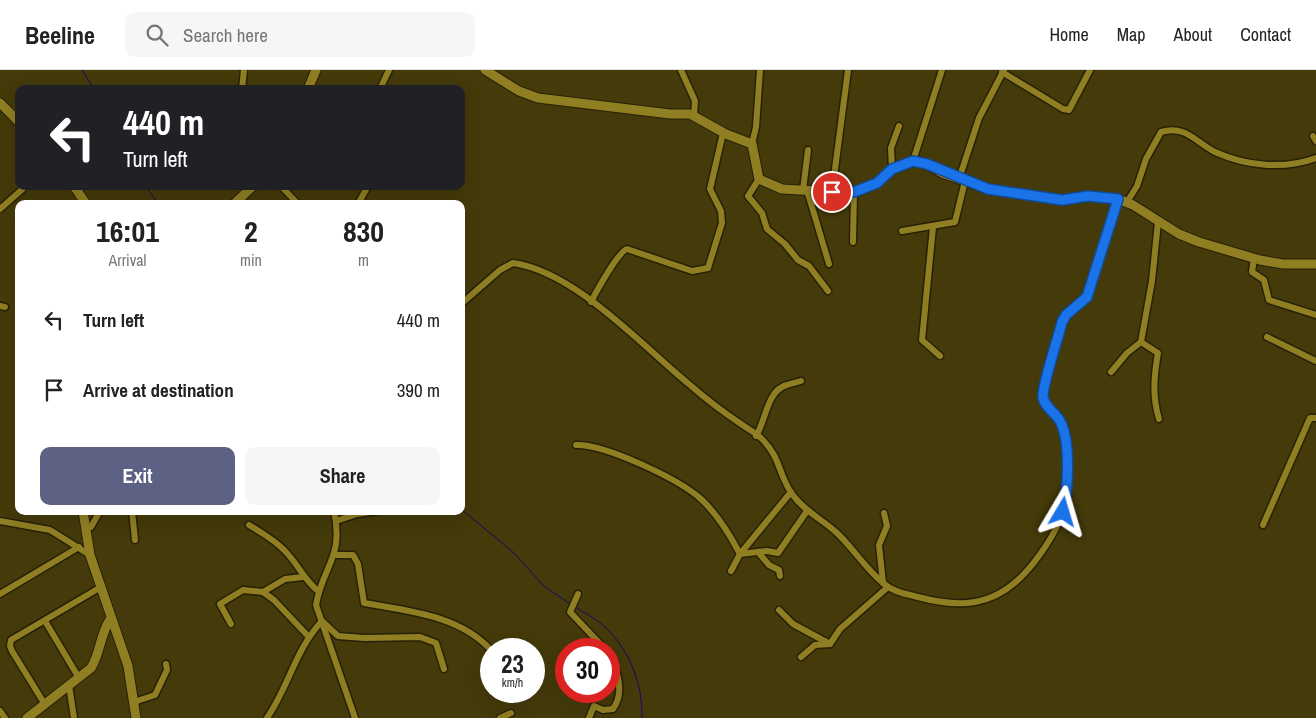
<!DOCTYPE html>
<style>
:root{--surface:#fff;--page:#f6f6f6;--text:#222;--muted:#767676;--line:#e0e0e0;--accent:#5d6284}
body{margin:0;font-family:"Archivo Narrow",sans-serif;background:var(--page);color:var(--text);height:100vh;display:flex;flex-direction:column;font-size:19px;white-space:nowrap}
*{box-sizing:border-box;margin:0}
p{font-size:16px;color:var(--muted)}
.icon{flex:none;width:28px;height:28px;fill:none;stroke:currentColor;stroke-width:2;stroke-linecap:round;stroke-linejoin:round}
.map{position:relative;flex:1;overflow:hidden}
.side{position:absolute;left:15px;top:130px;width:450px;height:315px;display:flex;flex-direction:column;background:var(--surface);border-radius:10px;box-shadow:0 5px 20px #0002}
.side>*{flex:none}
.guide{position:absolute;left:15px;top:15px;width:450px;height:105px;border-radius:10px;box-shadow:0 5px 20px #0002;background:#202124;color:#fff;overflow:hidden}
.speed{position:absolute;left:480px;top:568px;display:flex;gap:10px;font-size:25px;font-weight:700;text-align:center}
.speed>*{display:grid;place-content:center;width:65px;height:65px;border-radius:50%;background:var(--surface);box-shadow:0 5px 20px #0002;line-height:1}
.speed small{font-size:12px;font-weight:400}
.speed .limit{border:8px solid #d22;background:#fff;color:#111}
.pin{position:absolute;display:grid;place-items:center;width:42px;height:42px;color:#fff;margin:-21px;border:2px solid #fff;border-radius:50%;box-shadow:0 1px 5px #0007}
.me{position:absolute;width:55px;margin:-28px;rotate:7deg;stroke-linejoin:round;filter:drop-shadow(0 0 4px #0008)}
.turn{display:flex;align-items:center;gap:18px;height:105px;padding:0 25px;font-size:22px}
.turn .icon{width:65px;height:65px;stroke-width:2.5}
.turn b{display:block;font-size:35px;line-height:42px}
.eta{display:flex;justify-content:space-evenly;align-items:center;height:85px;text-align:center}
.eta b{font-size:30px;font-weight:700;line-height:35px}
.primary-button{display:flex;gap:10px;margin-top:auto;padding:10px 25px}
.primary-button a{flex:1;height:58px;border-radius:10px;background:var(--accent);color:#fff;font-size:20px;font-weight:700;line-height:58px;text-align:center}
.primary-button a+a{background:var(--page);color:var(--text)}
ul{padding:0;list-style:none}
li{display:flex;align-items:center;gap:15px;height:70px;padding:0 25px}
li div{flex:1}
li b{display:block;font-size:19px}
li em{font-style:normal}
header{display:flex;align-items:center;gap:30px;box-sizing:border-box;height:70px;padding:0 25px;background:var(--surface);border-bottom:1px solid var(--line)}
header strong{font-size:24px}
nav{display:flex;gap:28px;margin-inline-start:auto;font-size:18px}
.search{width:350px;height:45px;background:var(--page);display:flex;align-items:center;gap:12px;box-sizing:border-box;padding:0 18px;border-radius:10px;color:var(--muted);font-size:19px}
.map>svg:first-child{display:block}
</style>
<header>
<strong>Beeline</strong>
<div class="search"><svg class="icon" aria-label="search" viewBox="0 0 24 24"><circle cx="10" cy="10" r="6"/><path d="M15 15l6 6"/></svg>Search here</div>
<nav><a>Home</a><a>Map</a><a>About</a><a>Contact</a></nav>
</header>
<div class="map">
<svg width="1316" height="648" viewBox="0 0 1316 648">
<rect width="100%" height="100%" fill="#443a0a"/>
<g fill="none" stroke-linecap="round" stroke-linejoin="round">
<g stroke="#180662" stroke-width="1">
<path d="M82,0L94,19"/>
<path d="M145,116L159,134"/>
<path d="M461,439L514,483L544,516L570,534"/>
<path d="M577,538C586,544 598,550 606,558C630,581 643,615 642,648"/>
</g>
<g stroke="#272106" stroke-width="9">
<g id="street">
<path d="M681,0L695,31L694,46"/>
<path d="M1002,2L1063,39L1069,40L1090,0"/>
<path d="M242,19L244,0"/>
<path d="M380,19L389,0"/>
<path d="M1313,66L1316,71"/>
<path d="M752,74L756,57L760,0"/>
<path d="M913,91L942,0"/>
<path d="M892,99L891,78L899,56"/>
<path d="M759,109L748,126L762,143L767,159L785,174L798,190L809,196L828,221"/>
<path d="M959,109L979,48L1004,0"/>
<path d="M281,116L298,134"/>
<path d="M803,120L808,80"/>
<path d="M807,120L829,194"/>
<path d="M832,122L848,0"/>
<path d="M1127,132L1137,116L1146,89L1161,62C1186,55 1194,71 1215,82C1246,96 1284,100 1316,88"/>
<path d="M358,134L368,116"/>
<path d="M0,139L26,116"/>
<path d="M1158,152L1152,211L1141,272L1158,283C1154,306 1152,326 1159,349"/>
<path d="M933,157L922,270L940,286"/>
<path d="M902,161L955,152L965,111"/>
<path d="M853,172L854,123"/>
<path d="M1254,188L1252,202L1264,210L1269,230L1316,245"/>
<path d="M591,232C596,222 618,182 627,179L692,201L708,198L722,153L721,141L710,119L723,63"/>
<path d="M461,234L500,200L513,193C576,202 642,276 690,315C706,329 723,342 741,354C748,359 756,363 762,369C781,388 778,404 792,424C804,441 822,449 837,463C853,478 865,498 883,513C893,522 906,524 918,527C959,538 993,537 1024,504C1039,488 1055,464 1063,443C1070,425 1069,378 1063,358C1059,346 1046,339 1043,326L1062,252L1066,245L1087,227L1118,129"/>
<path d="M0,236L5,237"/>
<path d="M1267,267L1316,291"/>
<path d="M1111,302L1127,283L1141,272"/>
<path d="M756,366C765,352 767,325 782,317C787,314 795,313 801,311"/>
<path d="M576,375C605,374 681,410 702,430C718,445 730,465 740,484"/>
<path d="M132,441L135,470"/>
<path d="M334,441C344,488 323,495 316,535L355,648"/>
<path d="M0,451L50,460L90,485"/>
<path d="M336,451L357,444L377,441"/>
<path d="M249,455C262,463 275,470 285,481C298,494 304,510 318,521"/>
<path d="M1263,455L1310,348H1316"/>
<path d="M85,456L91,457L100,441"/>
<path d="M758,482L769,495L779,500L780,506"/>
<path d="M740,484L767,481L778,483L807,441"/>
<path d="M335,485H353L358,494L364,533C408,541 459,545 491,580"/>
<path d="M731,501L740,484L791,422"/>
<path d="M883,513L879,475L887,456L884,443"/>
<path d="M263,522L274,530L308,566"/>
<path d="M0,524L79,477"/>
<path d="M578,524L570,542L605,579"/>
<path d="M779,540L793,554L830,574L840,559L888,517"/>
<path d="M45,551L79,608"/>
<path d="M323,552L338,566L364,568L420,567L436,573L444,599"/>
<path d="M231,554L220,534L243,520L263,522L285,509L303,507"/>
<path d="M801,587L815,575L830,574"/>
<path d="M69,615L74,648"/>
<path d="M134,632L155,625L167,600L166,594"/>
<path d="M44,633L12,581L10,576L11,570L101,517"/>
<path d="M0,641L5,648"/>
<path d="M267,648C289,616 295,580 322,551"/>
<path d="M500,648L511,643"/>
<path d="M589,648L594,636L603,640L613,639C625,622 618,602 609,586"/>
</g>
</g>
<g stroke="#272106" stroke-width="11">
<g id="secondary">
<path d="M485,0L519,21L538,28L670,44H690L726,64L752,74L759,109L782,119L854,123L877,113L892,99L913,91L927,94L942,103L988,119L1062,130L1088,126L1118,129L1133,135L1179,164L1199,172L1260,190L1283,194H1316"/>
<path d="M308,19L316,0"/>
<path d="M0,33L19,52"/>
<path d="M74,116L86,134"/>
<path d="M234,134L253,116"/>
<path d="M83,441L90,485L128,596L136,648"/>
<path d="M27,648L91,598C101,582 100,563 111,548"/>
</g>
</g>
<use href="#street" stroke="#907e23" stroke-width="6"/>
<use href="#secondary" stroke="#907e23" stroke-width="9"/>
</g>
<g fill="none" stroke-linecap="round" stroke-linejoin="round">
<g stroke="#114b97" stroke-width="12">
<path id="route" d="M832,122H854L877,113L892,99L913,91L927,94L988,119L1062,130L1088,126L1118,129L1087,227L1066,245L1062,252C1058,269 1043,312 1043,326C1043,336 1056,343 1060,351C1071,370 1068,422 1063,442"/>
</g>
<use href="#route" stroke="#1a73e8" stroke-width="9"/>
</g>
</svg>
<div class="speed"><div>23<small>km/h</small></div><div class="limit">30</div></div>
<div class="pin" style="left:832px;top:122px;background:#d93025"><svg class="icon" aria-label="arrive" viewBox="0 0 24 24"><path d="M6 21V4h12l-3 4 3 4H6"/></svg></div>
<svg class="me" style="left:1063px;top:442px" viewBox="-20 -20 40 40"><path d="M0-17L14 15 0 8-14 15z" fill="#1a73e8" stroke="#fff" stroke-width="4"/></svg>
<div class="guide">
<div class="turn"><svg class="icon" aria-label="left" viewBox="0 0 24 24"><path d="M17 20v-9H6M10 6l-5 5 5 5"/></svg><div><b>440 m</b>Turn left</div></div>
</div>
<section class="side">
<div class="eta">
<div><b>16:01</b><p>Arrival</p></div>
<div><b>2</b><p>min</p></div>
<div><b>830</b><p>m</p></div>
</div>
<ul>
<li><svg class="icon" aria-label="left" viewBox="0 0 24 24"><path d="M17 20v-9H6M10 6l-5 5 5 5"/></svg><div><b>Turn left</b></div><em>440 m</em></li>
<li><svg class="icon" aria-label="arrive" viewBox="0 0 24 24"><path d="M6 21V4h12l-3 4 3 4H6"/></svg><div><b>Arrive at destination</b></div><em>390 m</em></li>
</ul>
<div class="primary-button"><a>Exit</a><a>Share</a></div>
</section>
</div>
